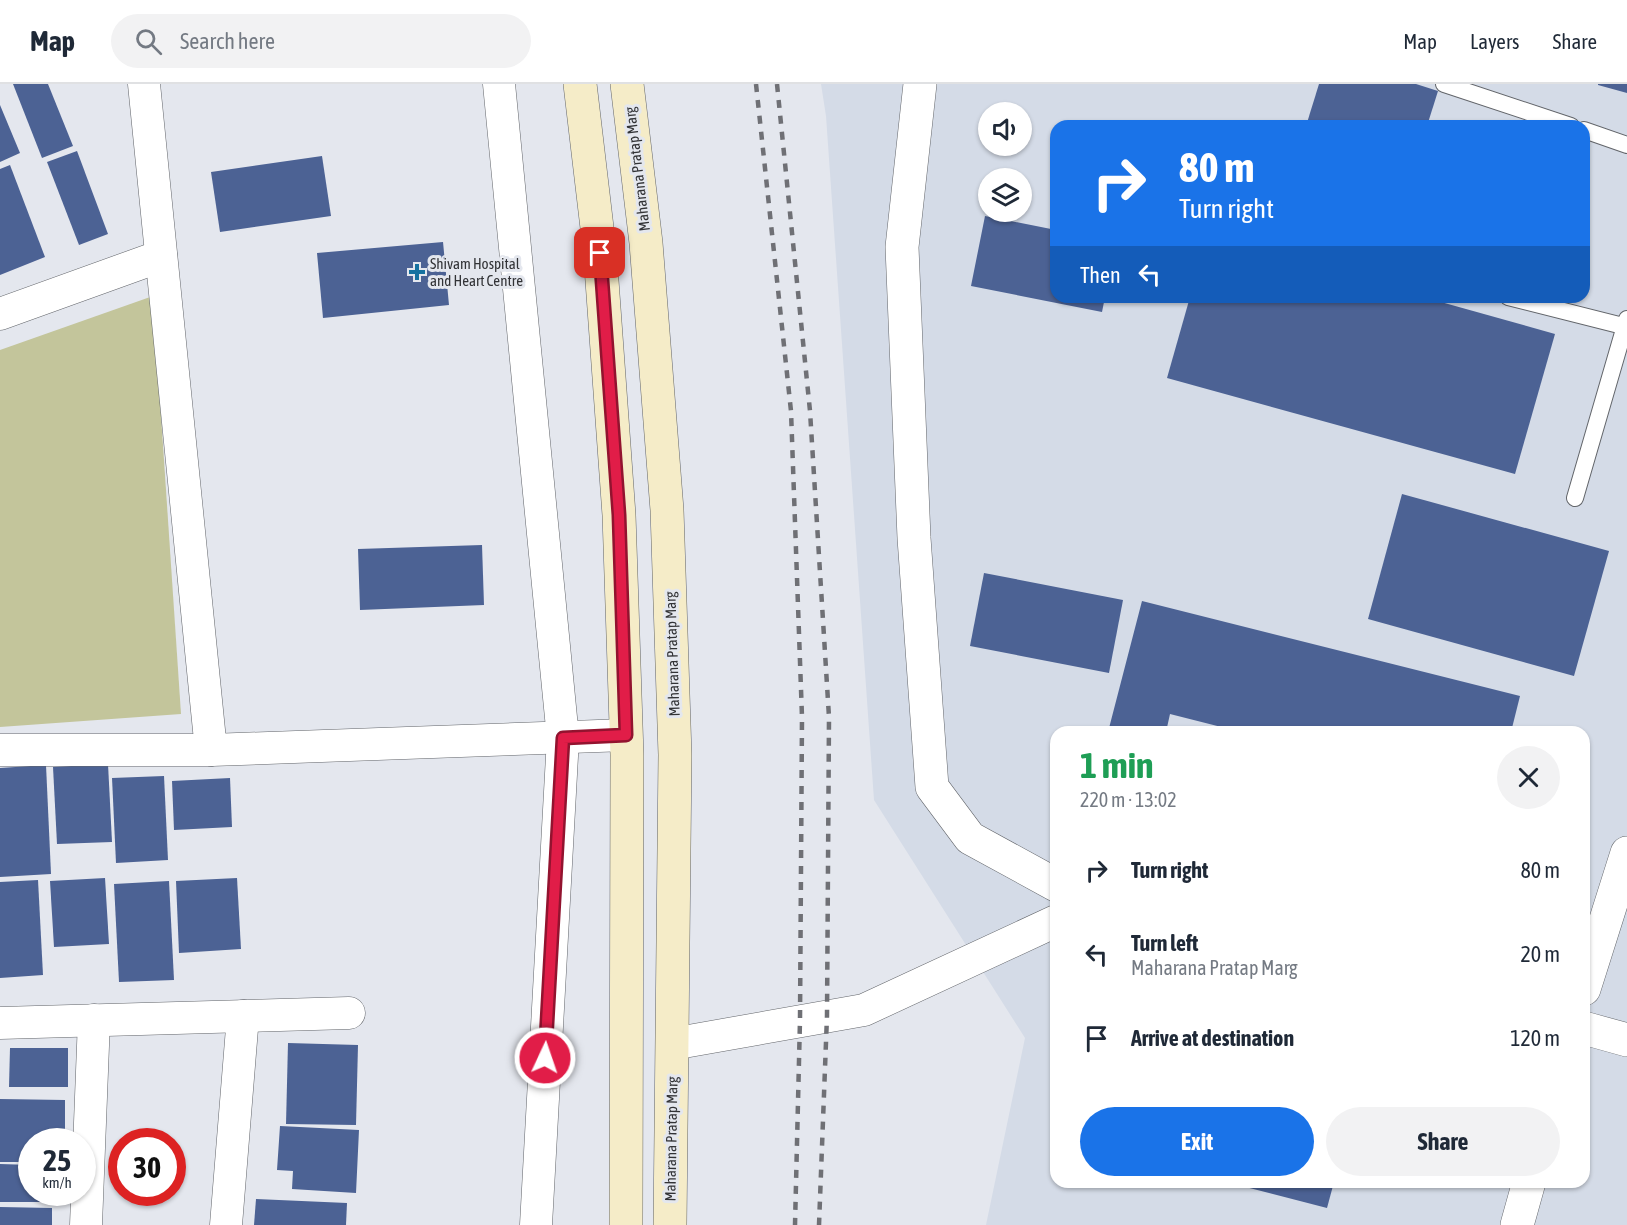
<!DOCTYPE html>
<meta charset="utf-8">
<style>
:root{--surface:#fff;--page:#f2f2f3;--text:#1f2937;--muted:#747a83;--line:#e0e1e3;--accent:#1a73e8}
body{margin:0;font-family:"Asap Condensed",sans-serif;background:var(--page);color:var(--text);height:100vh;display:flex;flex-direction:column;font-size:22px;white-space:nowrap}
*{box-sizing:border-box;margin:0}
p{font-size:20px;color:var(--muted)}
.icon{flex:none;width:33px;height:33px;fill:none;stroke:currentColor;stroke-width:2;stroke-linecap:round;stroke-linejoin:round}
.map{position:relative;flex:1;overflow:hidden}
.side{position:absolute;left:1050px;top:642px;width:540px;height:462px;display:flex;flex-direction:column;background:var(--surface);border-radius:18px;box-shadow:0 2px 4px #0004}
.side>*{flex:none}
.banner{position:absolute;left:1050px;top:36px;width:540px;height:183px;border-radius:18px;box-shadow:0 2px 4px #0004;background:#1a73e8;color:#fff;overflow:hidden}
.tools{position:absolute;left:978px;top:18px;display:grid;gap:12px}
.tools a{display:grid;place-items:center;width:54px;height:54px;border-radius:50%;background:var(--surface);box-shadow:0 2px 4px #0004;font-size:30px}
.speed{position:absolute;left:18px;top:1044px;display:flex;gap:12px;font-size:30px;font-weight:700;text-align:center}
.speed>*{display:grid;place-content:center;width:78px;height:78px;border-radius:50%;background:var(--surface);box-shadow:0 2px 4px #0004;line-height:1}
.speed small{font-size:15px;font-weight:400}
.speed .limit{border:9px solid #d22;background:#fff;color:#111}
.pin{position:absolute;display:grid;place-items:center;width:51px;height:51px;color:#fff;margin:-26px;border-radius:12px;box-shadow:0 3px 9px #0006}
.me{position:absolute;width:66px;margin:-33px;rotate:3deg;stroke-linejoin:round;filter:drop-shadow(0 0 4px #0008)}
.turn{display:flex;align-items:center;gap:21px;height:126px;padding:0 30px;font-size:27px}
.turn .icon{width:78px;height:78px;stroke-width:2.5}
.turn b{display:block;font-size:42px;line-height:51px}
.then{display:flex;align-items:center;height:57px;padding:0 30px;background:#0003;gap:12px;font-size:22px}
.round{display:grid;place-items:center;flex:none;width:63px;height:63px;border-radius:32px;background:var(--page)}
.head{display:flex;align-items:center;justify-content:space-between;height:102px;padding:0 30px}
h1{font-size:36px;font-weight:700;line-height:45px;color:#1e9e55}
.action{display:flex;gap:12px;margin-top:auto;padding:12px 30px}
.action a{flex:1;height:69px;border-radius:36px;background:var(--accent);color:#fff;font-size:24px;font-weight:700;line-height:69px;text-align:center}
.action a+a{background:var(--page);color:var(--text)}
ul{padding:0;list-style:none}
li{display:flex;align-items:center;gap:18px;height:84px;padding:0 30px}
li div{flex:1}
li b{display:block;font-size:22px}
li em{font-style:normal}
header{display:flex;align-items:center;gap:36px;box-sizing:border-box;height:84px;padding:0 30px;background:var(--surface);border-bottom:2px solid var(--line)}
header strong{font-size:28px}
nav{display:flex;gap:33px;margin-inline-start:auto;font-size:21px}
.search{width:420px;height:54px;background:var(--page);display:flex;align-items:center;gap:15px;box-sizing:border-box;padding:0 21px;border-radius:33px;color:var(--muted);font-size:22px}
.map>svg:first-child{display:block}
</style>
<header>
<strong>Map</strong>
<div class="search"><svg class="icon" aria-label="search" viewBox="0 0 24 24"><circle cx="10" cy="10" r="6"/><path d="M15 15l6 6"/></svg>Search here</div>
<nav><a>Map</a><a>Layers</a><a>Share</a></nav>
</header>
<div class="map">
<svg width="1627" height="1141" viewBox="0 0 1627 1141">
<rect width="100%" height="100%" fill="#e4e7ee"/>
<path fill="#d4dbe7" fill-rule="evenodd" d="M821,0H1627V1141H986L1025,954L874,716L826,32ZM988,28H1022V62H988ZM1056,42H1584V213H1056ZM988,94H1022V128H988ZM1056,648H1584V1098H1056Z"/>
<path fill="#c3c59b" d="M153,212L181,630L0,643V266Z"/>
<g fill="#4c6294">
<path d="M13,0H48L73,62L42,74Z"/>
<path d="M1319,0H1416L1438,7L1427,42H1306Z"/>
<path d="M1627,0V9L1598,1V0Z"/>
<path d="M0,21L20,69L0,78Z"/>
<path d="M77,67L108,150L79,161L47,78Z"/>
<path d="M322,72L331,132L220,148L211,88Z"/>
<path d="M10,81L45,173L0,191V85Z"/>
<path d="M985,132L1056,146V213H1105L1102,228L971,202Z"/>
<path d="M443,158L449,221L323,234L317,169Z"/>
<path d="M1190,213H1423L1555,250L1515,390L1167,294Z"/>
<path d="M1402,410L1609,467L1574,592L1368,535Z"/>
<path d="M482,461L484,521L360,526L358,465Z"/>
<path d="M984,489L1123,516L1109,589L970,562Z"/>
<path d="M1142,517L1520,612L1511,648H1241L1170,630L1166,648H1108Z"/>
<path d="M108,680L112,758L57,760L53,683Z"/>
<path d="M46,681L51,790L0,793V684Z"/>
<path d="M164,692L168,776L116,779L112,694Z"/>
<path d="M230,694L232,743L174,746L172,697Z"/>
<path d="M105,794L109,860L54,863L50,797Z"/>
<path d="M237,794L241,865L179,869L176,797Z"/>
<path d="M38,796L43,891L0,894V798Z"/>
<path d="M169,797L174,896L119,898L114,800Z"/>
<path d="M288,959L358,961L356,1041L286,1040Z"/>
<path d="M10,964H68V1003H9Z"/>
<path d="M0,1015L65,1016V1058H32V1078H0Z"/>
<path d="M280,1042L359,1046L356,1109L292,1105L293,1087L277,1086Z"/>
<path d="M0,1080L32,1081V1108H72L71,1118H0Z"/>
<path d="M1226,1098H1334L1327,1124Z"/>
<path d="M256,1115L347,1119L346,1141H254Z"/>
<path d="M0,1123L52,1124V1141H0Z"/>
</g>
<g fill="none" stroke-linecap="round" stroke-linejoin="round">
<g stroke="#62656a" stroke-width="18">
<g id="service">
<path d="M1444,0L1571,42"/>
<path d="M1584,46L1627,61"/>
<path d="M1508,213L1627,243"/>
<path d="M1575,414L1627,235"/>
</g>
</g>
<g stroke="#62656a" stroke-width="33">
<g id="minor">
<path d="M144,0L211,666"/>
<path d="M499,0L563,654L536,1141"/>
<path d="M0,230L161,172"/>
<path d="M0,666H211L626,651"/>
<path d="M0,939L349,929"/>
<path d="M672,960L864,926L1056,837"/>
<path d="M86,1141L94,936"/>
<path d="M226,1141L243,932"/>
</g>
</g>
<g stroke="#62656a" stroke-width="34">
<g id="tertiary">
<path d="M920,0L902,163L914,454L932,703L970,754L1056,801"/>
<path d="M1584,905L1627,769"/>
<path d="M1584,944L1627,956"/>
<path d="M1517,1141L1529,1098"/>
</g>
</g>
<g stroke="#62656a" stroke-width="34">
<g id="secondary">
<path d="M580,0L600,169L619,431L627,671L626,1141"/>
<path d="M627,0L646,159L667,426L675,671L670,1141"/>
</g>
</g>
<use href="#service" stroke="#fff" stroke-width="16"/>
<use href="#minor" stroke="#fff" stroke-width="32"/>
<use href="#tertiary" stroke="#fff" stroke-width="33"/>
<use href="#secondary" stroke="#f5ecc8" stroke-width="33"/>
<g stroke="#6f7075" stroke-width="4.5" stroke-dasharray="8 8" stroke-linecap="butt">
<path d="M756,0L791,327L802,633L800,936L795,1141"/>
<path d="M777,0L810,327L829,633L827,932L819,1141"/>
</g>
</g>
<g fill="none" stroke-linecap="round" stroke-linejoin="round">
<g stroke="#92132f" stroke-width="15">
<path id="route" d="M545,974L563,654L626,651L619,431L600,169"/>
</g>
<use href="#route" stroke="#e11d48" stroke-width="10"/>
</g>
<path fill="#1672a0" stroke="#e4e7ee" stroke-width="2" d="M414 179h6v6h6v6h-6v6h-6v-6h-6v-6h6z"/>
<g text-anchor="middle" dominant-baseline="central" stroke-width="6" stroke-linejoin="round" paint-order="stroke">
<g font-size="15" fill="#323336" stroke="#e4e7ee">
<text transform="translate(637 85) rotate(-97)">Maharana Pratap Marg</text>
<text transform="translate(672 570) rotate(-92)">Maharana Pratap Marg</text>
<text transform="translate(671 1055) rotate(-89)">Maharana Pratap Marg</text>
</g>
<g font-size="15" fill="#323336" stroke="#e4e7ee" text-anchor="start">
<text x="430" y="179">Shivam Hospital<tspan x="430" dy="17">and Heart Centre</tspan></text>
</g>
</g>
</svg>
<div class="tools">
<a><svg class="icon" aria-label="sound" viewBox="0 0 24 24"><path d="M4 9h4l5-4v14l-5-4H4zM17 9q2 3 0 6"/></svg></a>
<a><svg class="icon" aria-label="layers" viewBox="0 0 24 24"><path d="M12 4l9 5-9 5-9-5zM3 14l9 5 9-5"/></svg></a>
</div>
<div class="speed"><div>25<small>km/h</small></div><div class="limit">30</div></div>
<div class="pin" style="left:600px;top:169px;background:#d93025"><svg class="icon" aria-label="arrive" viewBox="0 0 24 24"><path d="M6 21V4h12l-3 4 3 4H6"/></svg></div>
<svg class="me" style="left:545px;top:974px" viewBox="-20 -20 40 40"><circle r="17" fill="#e11d48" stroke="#fff" stroke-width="3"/><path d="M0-11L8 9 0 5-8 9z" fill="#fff"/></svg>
<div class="banner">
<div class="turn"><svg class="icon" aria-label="right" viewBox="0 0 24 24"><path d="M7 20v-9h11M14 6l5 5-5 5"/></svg><div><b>80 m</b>Turn right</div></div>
<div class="then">Then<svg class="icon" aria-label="left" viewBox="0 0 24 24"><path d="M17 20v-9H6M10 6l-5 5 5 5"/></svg></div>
</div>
<section class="side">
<div class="head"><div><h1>1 min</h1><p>220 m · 13:02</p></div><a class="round"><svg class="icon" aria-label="close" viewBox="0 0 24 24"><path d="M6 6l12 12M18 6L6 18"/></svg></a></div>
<ul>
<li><svg class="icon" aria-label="right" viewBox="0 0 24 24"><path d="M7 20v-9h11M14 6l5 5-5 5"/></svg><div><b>Turn right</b></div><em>80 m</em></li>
<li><svg class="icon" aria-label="left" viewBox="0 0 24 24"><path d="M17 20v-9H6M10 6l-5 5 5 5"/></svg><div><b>Turn left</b><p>Maharana Pratap Marg</p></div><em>20 m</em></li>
<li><svg class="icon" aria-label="arrive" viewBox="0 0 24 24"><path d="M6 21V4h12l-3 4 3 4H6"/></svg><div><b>Arrive at destination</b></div><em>120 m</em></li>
</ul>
<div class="action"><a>Exit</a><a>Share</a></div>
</section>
</div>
